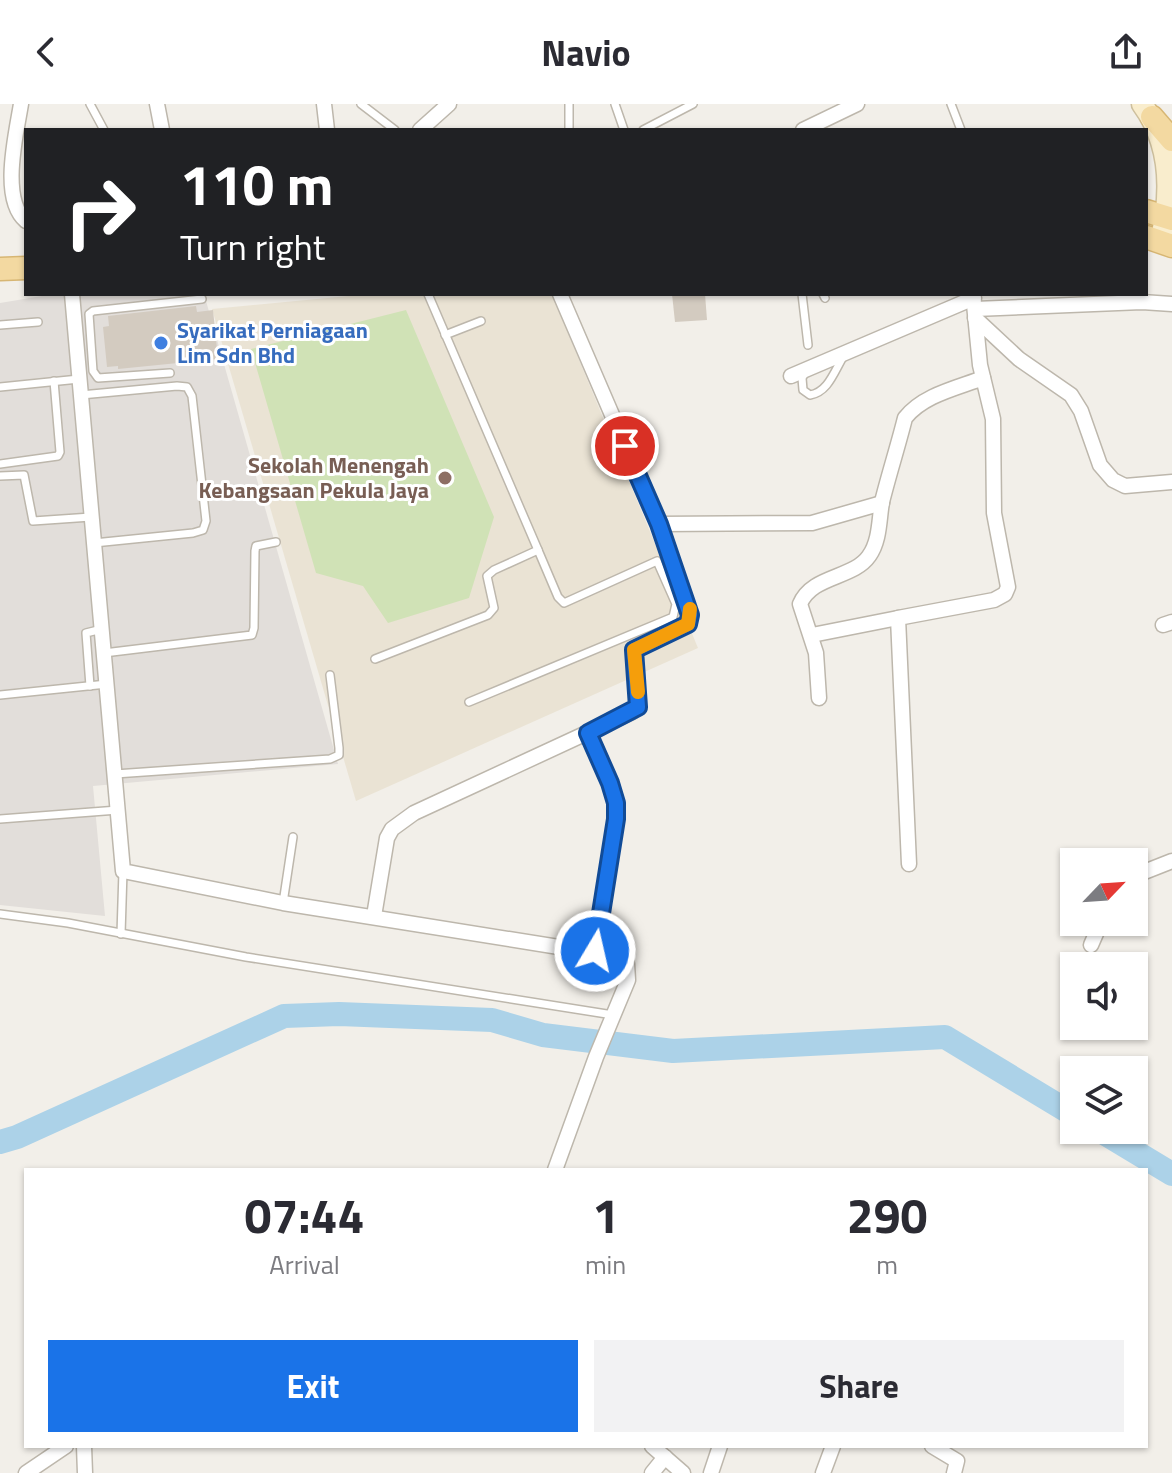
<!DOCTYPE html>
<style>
:root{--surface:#fff;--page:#f2f2f3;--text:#2b2b33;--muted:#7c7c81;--accent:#1a73e8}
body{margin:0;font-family:"Titillium Web",sans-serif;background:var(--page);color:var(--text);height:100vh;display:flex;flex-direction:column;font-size:30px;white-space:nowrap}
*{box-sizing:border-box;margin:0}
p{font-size:26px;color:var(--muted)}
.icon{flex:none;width:44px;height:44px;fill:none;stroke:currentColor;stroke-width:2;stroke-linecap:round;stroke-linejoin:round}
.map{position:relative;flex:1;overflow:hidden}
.sheet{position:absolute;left:24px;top:1064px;width:1124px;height:280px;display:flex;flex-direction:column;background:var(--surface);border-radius:0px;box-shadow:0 2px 6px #0004}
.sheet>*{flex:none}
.guide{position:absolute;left:24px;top:24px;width:1124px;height:168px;border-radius:0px;box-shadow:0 2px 6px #0004;background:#202124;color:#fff;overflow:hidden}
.needle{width:52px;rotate:65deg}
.fabs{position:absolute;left:1060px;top:744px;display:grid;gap:16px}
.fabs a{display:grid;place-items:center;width:88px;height:88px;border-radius:0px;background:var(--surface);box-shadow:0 2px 6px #0004;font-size:40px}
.pin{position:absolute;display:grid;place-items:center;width:68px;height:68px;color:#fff;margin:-34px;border:4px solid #fff;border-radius:50%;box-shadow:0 2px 8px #0007}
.me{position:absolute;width:88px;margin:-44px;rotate:9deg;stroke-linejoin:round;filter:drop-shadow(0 0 6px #0008)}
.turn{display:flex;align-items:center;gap:28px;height:168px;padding:0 24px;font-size:36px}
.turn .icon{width:104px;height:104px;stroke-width:2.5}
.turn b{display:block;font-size:56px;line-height:68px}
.eta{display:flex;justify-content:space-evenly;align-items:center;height:136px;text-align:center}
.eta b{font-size:48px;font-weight:700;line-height:56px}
.primary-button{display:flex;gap:16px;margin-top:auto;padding:16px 24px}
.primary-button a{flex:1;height:92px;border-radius:0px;background:var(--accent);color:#fff;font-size:32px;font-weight:700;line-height:92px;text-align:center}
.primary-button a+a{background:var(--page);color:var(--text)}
header{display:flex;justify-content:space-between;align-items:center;height:104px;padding:0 24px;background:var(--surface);font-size:36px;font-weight:700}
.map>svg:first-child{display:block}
</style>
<header><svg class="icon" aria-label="back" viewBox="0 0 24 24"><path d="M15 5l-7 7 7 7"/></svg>Navio<svg class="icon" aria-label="share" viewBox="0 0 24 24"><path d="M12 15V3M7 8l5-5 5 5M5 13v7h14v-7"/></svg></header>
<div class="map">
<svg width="1172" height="1369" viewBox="0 0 1172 1369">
<rect width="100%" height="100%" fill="#f2efe9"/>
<path fill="#e2deda" d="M54,190H204L338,660L93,682L105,812L0,801V199Z"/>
<path fill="#eae3d4" d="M369,190H552L698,544L356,697L212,205Z"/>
<path fill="#d0e2b6" d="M406,206L494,413L469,494L388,519L363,482L316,469L251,245Z"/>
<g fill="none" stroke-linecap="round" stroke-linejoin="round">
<g stroke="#acd2e8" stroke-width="24">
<path d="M1099,1026L1172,1070"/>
<path d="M0,1038L17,1033L284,912L339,910L492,916L543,931L673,947L945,933L1074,1011"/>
</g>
</g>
<g fill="#d3cbc0">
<path d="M672,190H705L707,216L675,218Z"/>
<path d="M196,202L197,208L213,206L218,255L118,265V262L107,263L103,223L109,222L108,212Z"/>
</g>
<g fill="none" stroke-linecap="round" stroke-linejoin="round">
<g stroke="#bdb7ac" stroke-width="10">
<g id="service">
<path d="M90,0L104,26"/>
<path d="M361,0L395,26"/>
<path d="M569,0V26"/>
<path d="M615,0L624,26"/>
<path d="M951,0L961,26"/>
<path d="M643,26L693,0"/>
<path d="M802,190L808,241"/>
<path d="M823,190L825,194"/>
<path d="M0,221L38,218"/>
<path d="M445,231L481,217"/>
<path d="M170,269L98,274L93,267L89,210L93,207L202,195"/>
<path d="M805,269L802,274L803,286L810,291C828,288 834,268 843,253"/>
<path d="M0,283L79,275"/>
<path d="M81,291L177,282L187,283L192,292L206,417L203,426L193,429L94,439"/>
<path d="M0,360L58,352L60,348L54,277"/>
<path d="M0,372L24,371L33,417L91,413"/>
<path d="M104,549L252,531L254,524L255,447L256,442L276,438"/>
<path d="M375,555L488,511L494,504L487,472L494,466L538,446L428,190"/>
<path d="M90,582L86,529L102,525"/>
<path d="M0,591L107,580"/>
<path d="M469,598L673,513L676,500L657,457L564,499L558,493L538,446"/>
<path d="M632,608L638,603L639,596L634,546L688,520L690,511L659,421"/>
<path d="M115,670L330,655L339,651V644L330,571"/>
<path d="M0,715L118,706"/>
<path d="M283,799L293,733"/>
<path d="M0,810L68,819L246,853L613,911"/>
<path d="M121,830L123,767"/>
</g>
</g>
<g stroke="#bdb7ac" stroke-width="17">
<g id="minor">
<path d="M21,0C16,31 0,95 26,117"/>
<path d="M157,0L162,26"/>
<path d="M324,0L327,26"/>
<path d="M420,26L449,0"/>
<path d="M803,26L857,0"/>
<path d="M72,190L123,767L283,799L621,853L627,860L628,876L596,953L555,1066"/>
<path d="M560,190L659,420L812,419L882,399"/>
<path d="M975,205L1142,198L1172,200"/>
<path d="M975,214L1019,255L1071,291L1081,307L1100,361L1113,376L1125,382L1172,378"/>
<path d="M791,272L974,194"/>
<path d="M1163,521L1172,518"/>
<path d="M812,531L898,514"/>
<path d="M819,594L816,549L800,500C812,471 853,475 869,452C880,437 879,415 882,398C889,370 898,342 905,314C923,291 957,284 983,274"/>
<path d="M588,629L610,679L616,699V715L595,847"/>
<path d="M909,760L898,514L994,496L1005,490L1008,483L994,409L993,315L980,261L973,190"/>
<path d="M1134,772L1172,757"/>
<path d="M374,812L387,734L392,725L414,709L632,608"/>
<path d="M1091,841L1101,818"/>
<path d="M84,1342L85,1369"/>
<path d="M652,1342L683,1369"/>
<path d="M932,1342L957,1357L954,1369"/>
<path d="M26,1369L66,1342"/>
<path d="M652,1369L665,1353"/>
<path d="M711,1369L720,1342"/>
<path d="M823,1369L833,1342"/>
</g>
</g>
<g stroke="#cdbf9d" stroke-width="23">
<path id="secondary" d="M1142,0C1172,41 1172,90 1160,137"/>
</g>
<g stroke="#d7b673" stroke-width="25">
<g id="primary">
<path d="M1152,13L1172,36"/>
<path d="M1146,107L1172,115"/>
<path d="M1146,133L1172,142"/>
<path d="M0,165L26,164"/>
</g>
</g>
<use href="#service" stroke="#fff" stroke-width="7"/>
<use href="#minor" stroke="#fff" stroke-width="14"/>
<use href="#secondary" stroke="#f9edcd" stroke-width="20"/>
<use href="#primary" stroke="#f3d9a1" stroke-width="22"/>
</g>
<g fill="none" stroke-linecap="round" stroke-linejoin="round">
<g stroke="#114b97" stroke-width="20">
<path id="route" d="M595,847L616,715V699L610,679L588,629L638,603L634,546L688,520L690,511L659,420L625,342"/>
</g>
<use href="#route" stroke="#1a73e8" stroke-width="14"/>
<path stroke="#f59e0b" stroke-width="14" d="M638,588L634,546L688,520L690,505"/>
</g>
<circle fill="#3f7fe0" stroke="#fff" stroke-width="3" cx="161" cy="239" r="8"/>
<circle fill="#8d6e63" stroke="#fff" stroke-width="3" cx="445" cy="374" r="8"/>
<g text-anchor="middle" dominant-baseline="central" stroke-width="6" stroke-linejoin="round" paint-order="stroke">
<g font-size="22" font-weight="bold" fill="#366cbe" stroke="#fff" text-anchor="start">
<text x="177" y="226">Syarikat Perniagaan<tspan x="177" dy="25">Lim Sdn Bhd</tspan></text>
</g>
<g font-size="22" font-weight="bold" fill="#785e54" stroke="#fff" text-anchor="end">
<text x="429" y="361">Sekolah Menengah<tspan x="429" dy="25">Kebangsaan Pekula Jaya</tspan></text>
</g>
</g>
</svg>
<div class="fabs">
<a><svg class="needle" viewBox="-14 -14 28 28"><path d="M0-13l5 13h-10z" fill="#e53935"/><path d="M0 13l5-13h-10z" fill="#7c7c81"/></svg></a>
<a><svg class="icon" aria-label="sound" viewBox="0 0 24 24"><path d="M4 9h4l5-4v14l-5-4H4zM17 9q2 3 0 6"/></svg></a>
<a><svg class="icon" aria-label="layers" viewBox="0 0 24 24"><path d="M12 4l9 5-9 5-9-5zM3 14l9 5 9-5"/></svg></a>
</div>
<div class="pin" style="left:625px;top:342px;background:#d93025"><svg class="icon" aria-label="arrive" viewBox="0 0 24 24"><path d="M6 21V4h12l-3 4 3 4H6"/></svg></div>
<svg class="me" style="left:595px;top:847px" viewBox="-20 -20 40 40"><circle r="17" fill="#1a73e8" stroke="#fff" stroke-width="3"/><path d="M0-11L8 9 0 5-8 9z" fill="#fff"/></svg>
<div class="guide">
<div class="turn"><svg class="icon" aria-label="right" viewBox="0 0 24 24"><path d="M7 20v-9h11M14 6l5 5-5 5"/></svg><div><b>110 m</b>Turn right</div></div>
</div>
<section class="sheet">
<div class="eta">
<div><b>07:44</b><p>Arrival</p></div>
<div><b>1</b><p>min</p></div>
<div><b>290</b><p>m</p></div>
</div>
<div class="primary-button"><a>Exit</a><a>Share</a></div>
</section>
</div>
